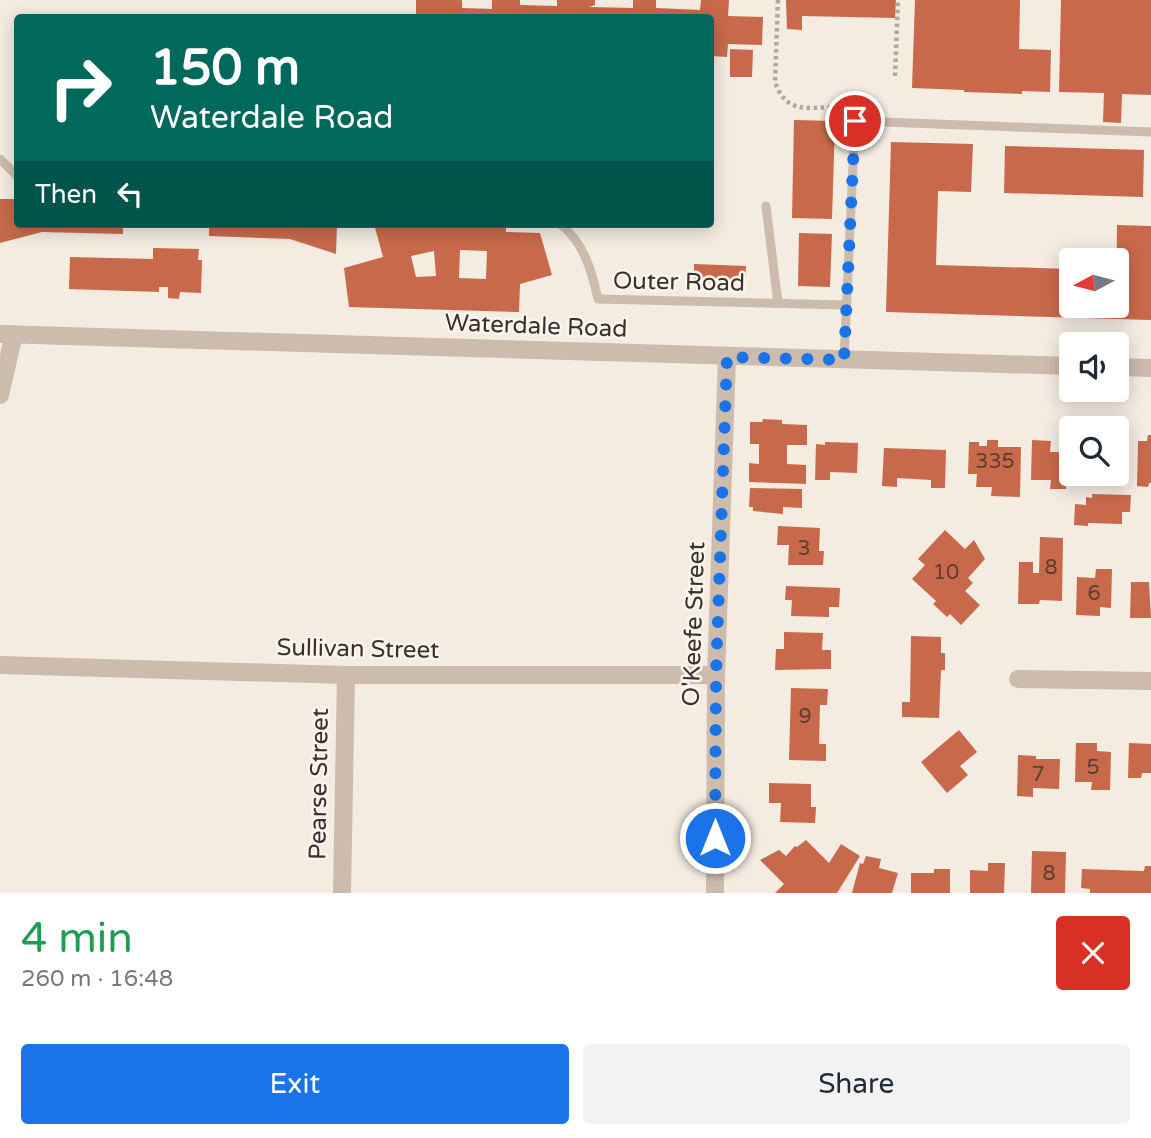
<!DOCTYPE html>
<meta charset="utf-8">
<style>
:root{--surface:#fff;--page:#f2f2f3;--text:#1f2937;--muted:#747a83;--accent:#1a73e8}
body{margin:0;font-family:"Varela Round",sans-serif;background:var(--page);color:var(--text);height:100vh;display:flex;flex-direction:column;font-size:26px;white-space:nowrap}
*{box-sizing:border-box;margin:0}
p{font-size:23px;color:var(--muted)}
.icon{flex:none;width:38px;height:38px;fill:none;stroke:currentColor;stroke-width:2;stroke-linecap:round;stroke-linejoin:round}
.map{position:relative;height:893px;overflow:hidden}
.drawer{display:flex;flex-direction:column;background:var(--surface);flex:1}
.drawer>*{flex:none}
.hud{position:absolute;left:14px;top:14px;width:700px;height:214px;border-radius:7px;box-shadow:0 4px 18px #0003;background:#00695c;color:#fff;overflow:hidden}
.needle{width:46px;rotate:263deg}
.buttons{position:absolute;left:1059px;top:248px;display:grid;gap:14px}
.buttons a{display:grid;place-items:center;width:70px;height:70px;border-radius:7px;background:var(--surface);box-shadow:0 4px 18px #0003;font-size:35px}
.pin{position:absolute;display:grid;place-items:center;width:60px;height:60px;color:#fff;margin:-30px;border:4px solid #fff;border-radius:50%;box-shadow:0 2px 7px #0007}
.me{position:absolute;width:77px;margin:-38px;rotate:0deg;stroke-linejoin:round;filter:drop-shadow(0 0 5px #0008)}
.turn{display:flex;align-items:center;gap:24px;height:147px;padding:0 21px;font-size:32px}
.turn .icon{width:91px;height:91px;stroke-width:2.5}
.turn b{display:block;font-size:49px;line-height:60px}
.then{display:flex;align-items:center;height:66px;padding:0 21px;background:#0003;gap:14px;font-size:26px}
.round{display:grid;place-items:center;flex:none;width:74px;height:74px;border-radius:7px;background:var(--page)}
.summary{display:flex;align-items:center;justify-content:space-between;height:119px;padding:0 21px}
h1{font-size:42px;font-weight:600;line-height:52px;color:#1e9e55}
.action{display:flex;gap:14px;margin-top:auto;padding:14px 21px}
.action a{flex:1;height:80px;border-radius:7px;background:var(--accent);color:#fff;font-size:28px;font-weight:600;line-height:80px;text-align:center}
.action a+a{background:var(--page);color:var(--text)}
.map>svg:first-child{display:block}
</style>
<div class="map">
<svg width="1151" height="893" viewBox="0 0 1151 893">
<rect width="100%" height="100%" fill="#f4ebe1"/>
<g fill="#c8694b" fill-rule="evenodd">
<path d="M416,0H462V8L492,9V0H520V5L557,6V0H595V5L589,7L633,8V0H656V8L700,10L701,0H729L728,16L763,17L762,45L728,44L727,57L710,56V18H416Z"/>
<path d="M786,0H896L895,18L802,16V30L787,29Z"/>
<path d="M915,0H1020L1019,49L1051,50L1050,92L1022,91V94L964,92V90L912,88Z"/>
<path d="M1061,0H1151V95L1122,94L1121,123L1103,122L1104,93L1059,92Z"/>
<path d="M730,49L753,50L752,77H730Z"/>
<path d="M794,120L835,121L832,219L792,218Z"/>
<path d="M891,142L973,144L971,192L938,191L936,265L1071,269V306H1116L1117,225L1151,226V320L886,312Z"/>
<path d="M1005,146L1144,150L1143,197L1004,193Z"/>
<path d="M0,199H18V224H123V234L42,232L0,243Z"/>
<path d="M209,224H337L336,254L290,239L209,236Z"/>
<path d="M374,224H419L420,226L428,224H506V232L540,233L552,275L520,284L519,312L349,307L344,268L383,257ZM460,250L487,251L486,279L459,278ZM434,251L436,276L416,277L411,256Z"/>
<path d="M799,233L832,234L830,287L798,286Z"/>
<path d="M153,248L199,249L198,260H202L201,293L180,292L179,299L168,298V287H159V292L69,289L70,257L153,259Z"/>
<path d="M694,264L746,266L745,283L694,282Z"/>
<path d="M763,419L782,420V424L807,425V445H787V464L806,465V484L749,482V463L759,464V444H750V422H762Z"/>
<path d="M1148,435H1151V483H1149L1148,487L1137,486L1138,441H1147Z"/>
<path d="M987,440H998V447H1021L1020,497L991,496L992,487H976L977,474H968L969,442H979V446H987Z"/>
<path d="M1032,440L1051,441L1050,452H1067L1066,489H1050L1051,480H1031Z"/>
<path d="M1116,441H1128L1127,472H1116Z"/>
<path d="M825,442L858,443L857,473L830,472V480H815L816,444L825,445Z"/>
<path d="M884,448L946,450L945,488H931V480L897,478V487L882,486Z"/>
<path d="M750,488L802,489V508L783,507V514L753,511V507H749Z"/>
<path d="M1092,494L1131,495L1130,512H1122V524L1088,523V526L1074,525L1075,504L1086,505V497L1092,498Z"/>
<path d="M778,526L820,528L819,551H824L823,565H788L789,545H777Z"/>
<path d="M945,530L965,549L974,540L985,559L968,578L973,583L965,591L980,605L961,625L950,614L947,617L933,604L936,601L912,579L925,565L918,559Z"/>
<path d="M1040,537L1063,538L1062,601L1040,600L1039,604H1018L1019,562H1033V573H1039Z"/>
<path d="M1096,569H1112L1111,608L1100,607V616L1076,615L1077,577L1095,578Z"/>
<path d="M1131,582H1149L1151,618H1130Z"/>
<path d="M786,586L840,588L839,607H829V617L791,616L792,600H785Z"/>
<path d="M784,632L823,633L822,650H831V669L775,670L776,649H784Z"/>
<path d="M911,636L941,637V653H945V670H941L939,718L902,717V702H910Z"/>
<path d="M791,688L828,689L827,705H820L819,744H826V761L789,760Z"/>
<path d="M959,730L977,752L960,766L968,775L947,793L921,762Z"/>
<path d="M1076,743H1097V751L1111,752L1110,790H1091L1092,782H1075Z"/>
<path d="M1129,743L1151,744V773H1142L1141,778H1128Z"/>
<path d="M1018,755L1036,756V759H1060L1059,789L1033,788V797L1017,796Z"/>
<path d="M769,783L811,784V807H816L815,823L780,822L781,803H769Z"/>
<path d="M806,840L829,863L841,844L860,856L837,893H775L784,884L760,860L779,850L786,856L795,846L797,847Z"/>
<path d="M1032,851L1066,852L1065,893H1031Z"/>
<path d="M866,856L881,859L879,868L898,873L892,893H852L860,863L863,864Z"/>
<path d="M988,863H1005L1004,893H970V870L988,871Z"/>
<path d="M1145,866H1151V893H1090V889L1081,888L1082,869L1144,871Z"/>
<path d="M934,869H950V893H911V873H934Z"/>
</g>
<g fill="none" stroke-linecap="round" stroke-linejoin="round">
<g stroke="#b9a596" stroke-width="4.5" stroke-dasharray="3.5 3.5" stroke-linecap="butt">
<path d="M778,0L775,82C786,113 805,108 833,107"/>
<path d="M895,76L898,0"/>
</g>
<g stroke="#cdbbac" stroke-width="9">
<path d="M0,159L18,177"/>
<path d="M766,206L778,303"/>
<path d="M560,224C584,242 592,272 598,299L846,305"/>
<path d="M844,360L855,121L1151,132"/>
</g>
<g stroke="#cdbbac" stroke-width="18">
<path d="M0,395L14,334"/>
<path d="M0,665L346,675H716"/>
<path d="M1018,679L1151,681"/>
<path d="M342,893L346,675"/>
<path d="M715,893L716,675L727,357"/>
</g>
<g stroke="#cdbbac" stroke-width="18">
<path d="M0,334L1071,366"/>
<path d="M1116,367L1151,368"/>
</g>
</g>
<g fill="none" stroke-linecap="round" stroke-linejoin="round">
<path stroke="#1a73e8" stroke-width="12" stroke-dasharray="0 21.6" d="M715,838L716,675L727,357L844,360L855,121"/>
</g>
<g text-anchor="middle" dominant-baseline="central" stroke-width="5" stroke-linejoin="round" paint-order="stroke">
<g font-size="21" fill="#5e3e33">
<text x="995" y="461">335</text>
<text x="804" y="548">3</text>
<text x="1051" y="567">8</text>
<text x="946" y="572">10</text>
<text x="1094" y="593">6</text>
<text x="805" y="716">9</text>
<text x="1093" y="767">5</text>
<text x="1038" y="774">7</text>
<text x="1049" y="873">8</text>
</g>
<g font-size="24" fill="#3b302b" stroke="#fbf5ee">
<text transform="translate(679 282) rotate(1)">Outer Road</text>
<text transform="translate(536 326) rotate(2)">Waterdale Road</text>
<text transform="translate(694 624) rotate(-88)">O'Keefe Street</text>
<text transform="translate(358 649) rotate(1)">Sullivan Street</text>
<text transform="translate(319 784) rotate(-89)">Pearse Street</text>
</g>
</g>
</svg>
<div class="buttons">
<a><svg class="needle" viewBox="-14 -14 28 28"><path d="M0-13l5 13h-10z" fill="#e53935"/><path d="M0 13l5-13h-10z" fill="#747a83"/></svg></a>
<a><svg class="icon" aria-label="sound" viewBox="0 0 24 24"><path d="M4 9h4l5-4v14l-5-4H4zM17 9q2 3 0 6"/></svg></a>
<a><svg class="icon" aria-label="search" viewBox="0 0 24 24"><circle cx="10" cy="10" r="6"/><path d="M15 15l6 6"/></svg></a>
</div>
<div class="pin" style="left:855px;top:121px;background:#d93025"><svg class="icon" aria-label="arrive" viewBox="0 0 24 24"><path d="M6 21V4h12l-3 4 3 4H6"/></svg></div>
<svg class="me" style="left:715px;top:838px" viewBox="-20 -20 40 40"><circle r="17" fill="#1a73e8" stroke="#fff" stroke-width="3"/><path d="M0-11L8 9 0 5-8 9z" fill="#fff"/></svg>
<div class="hud">
<div class="turn"><svg class="icon" aria-label="right" viewBox="0 0 24 24"><path d="M7 20v-9h11M14 6l5 5-5 5"/></svg><div><b>150 m</b>Waterdale Road</div></div>
<div class="then">Then<svg class="icon" aria-label="left" viewBox="0 0 24 24"><path d="M17 20v-9H6M10 6l-5 5 5 5"/></svg></div>
</div>
</div>
<section class="drawer">
<div class="summary"><div><h1>4 min</h1><p>260 m · 16:48</p></div><a class="round" style="background:#d93025;color:#fff"><svg class="icon" aria-label="close" viewBox="0 0 24 24"><path d="M6 6l12 12M18 6L6 18"/></svg></a></div>
<div class="action"><a>Exit</a><a>Share</a></div>
</section>
